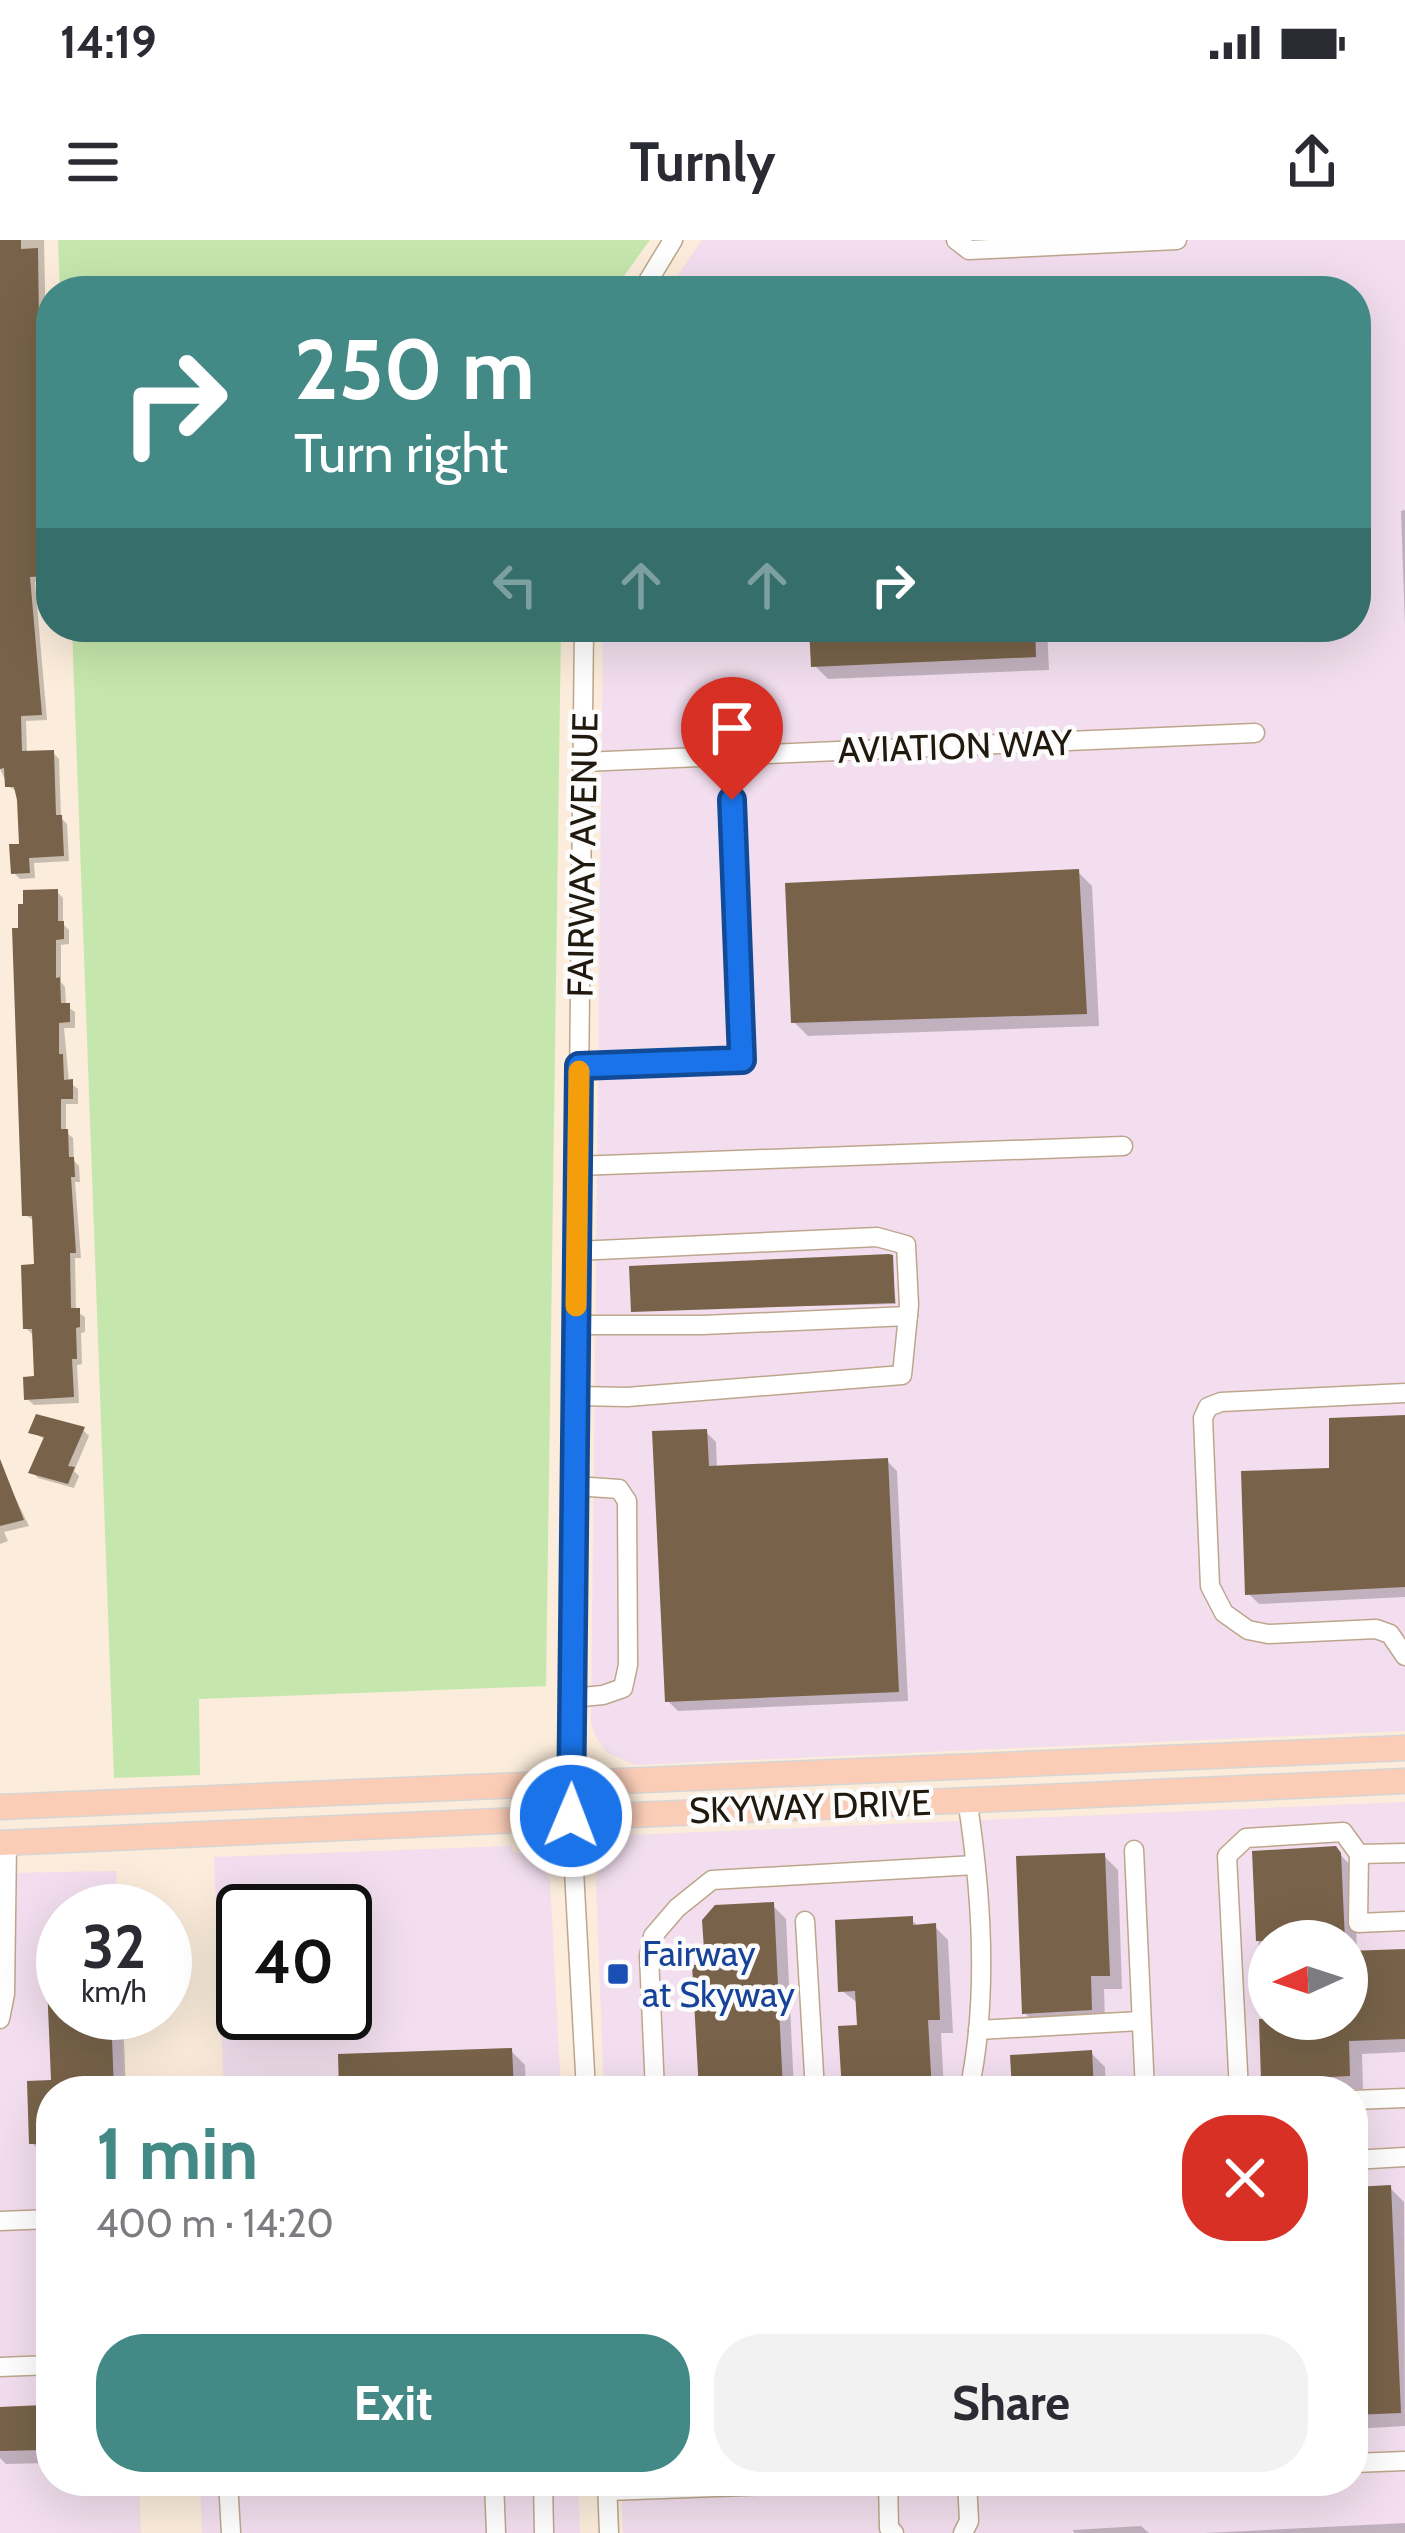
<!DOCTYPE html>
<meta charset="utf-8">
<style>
:root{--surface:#fff;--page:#f2f2f3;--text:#2b2b33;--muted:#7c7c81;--accent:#438a86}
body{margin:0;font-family:Cabin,sans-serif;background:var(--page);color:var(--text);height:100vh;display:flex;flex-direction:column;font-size:45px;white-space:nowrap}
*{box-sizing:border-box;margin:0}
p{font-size:39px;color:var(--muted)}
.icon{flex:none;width:66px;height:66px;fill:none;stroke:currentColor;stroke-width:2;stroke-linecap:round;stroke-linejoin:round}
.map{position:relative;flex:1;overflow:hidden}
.details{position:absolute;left:36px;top:1836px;width:1332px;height:420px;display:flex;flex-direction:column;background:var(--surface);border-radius:48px;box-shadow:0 12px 48px #0002}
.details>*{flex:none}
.hud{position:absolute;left:36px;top:36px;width:1335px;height:366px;border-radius:48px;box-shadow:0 12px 48px #0002;background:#438a86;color:#fff;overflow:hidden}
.needle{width:78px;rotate:267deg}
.controls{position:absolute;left:1248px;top:1680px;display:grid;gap:24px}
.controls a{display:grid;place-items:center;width:120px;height:120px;border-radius:50%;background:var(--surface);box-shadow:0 12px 48px #0002;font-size:60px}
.speed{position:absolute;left:36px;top:1644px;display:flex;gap:24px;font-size:60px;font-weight:700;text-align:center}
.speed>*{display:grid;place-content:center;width:156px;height:156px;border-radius:50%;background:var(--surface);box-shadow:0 12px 48px #0002;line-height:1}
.speed small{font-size:30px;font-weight:400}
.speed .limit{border:6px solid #111;border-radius:18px;background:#fff;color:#111}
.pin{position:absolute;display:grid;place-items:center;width:102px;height:102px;color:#fff;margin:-123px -51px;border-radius:50% 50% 50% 0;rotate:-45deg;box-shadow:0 0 12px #0007}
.pin .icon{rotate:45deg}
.me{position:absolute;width:132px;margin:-66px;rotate:1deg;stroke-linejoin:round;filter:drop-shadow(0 0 9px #0008)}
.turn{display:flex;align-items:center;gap:42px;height:252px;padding:0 60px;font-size:54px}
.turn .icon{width:156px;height:156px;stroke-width:2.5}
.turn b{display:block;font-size:84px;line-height:102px}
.lanes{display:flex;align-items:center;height:114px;padding:0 60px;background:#0003;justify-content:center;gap:60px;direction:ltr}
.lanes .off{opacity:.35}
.round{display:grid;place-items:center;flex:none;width:126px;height:126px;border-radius:48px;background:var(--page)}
.summary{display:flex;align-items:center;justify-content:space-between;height:204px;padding:0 60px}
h1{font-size:72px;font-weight:700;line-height:90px;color:var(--accent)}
.cta{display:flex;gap:24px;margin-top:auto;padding:24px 60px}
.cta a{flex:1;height:138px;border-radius:48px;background:var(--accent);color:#fff;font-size:48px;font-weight:700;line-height:138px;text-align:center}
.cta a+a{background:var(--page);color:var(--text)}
.status{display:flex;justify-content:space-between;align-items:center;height:84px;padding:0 60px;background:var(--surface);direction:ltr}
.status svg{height:33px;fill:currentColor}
header{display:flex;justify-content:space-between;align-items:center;height:156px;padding:0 60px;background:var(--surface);font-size:54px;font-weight:700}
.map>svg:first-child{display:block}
</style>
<div class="status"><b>14:19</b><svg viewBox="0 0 49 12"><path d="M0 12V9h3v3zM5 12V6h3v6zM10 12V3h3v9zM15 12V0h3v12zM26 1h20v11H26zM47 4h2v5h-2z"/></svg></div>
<header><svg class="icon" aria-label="menu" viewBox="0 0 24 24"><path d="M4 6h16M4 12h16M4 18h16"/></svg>Turnly<svg class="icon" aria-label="share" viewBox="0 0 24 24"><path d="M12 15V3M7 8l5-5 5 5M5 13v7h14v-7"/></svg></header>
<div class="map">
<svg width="1405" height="2293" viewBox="0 0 1405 2293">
<rect width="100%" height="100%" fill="#fbecdb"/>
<g fill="#f2deee" fill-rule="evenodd">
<path d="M702,0H1405V1491L635,1525L606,1512L595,1495L591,1483L603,387H1356V51H667Z"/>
<path d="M1405,1562V2293H623L621,2241H1353V1851H604L596,1644L597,1625L615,1602L632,1595ZM1269,1701H1347V1779H1269Z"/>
<path d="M512,1606L513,1612L524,1613L541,1623L550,1640L561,1851H224L214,1617ZM243,1671H345V1773H243Z"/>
<path d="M116,1631L118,1671H63V1773H121L124,1851H51V2241H139L141,2293H0V1633Z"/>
<path d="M200,2241H578L580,2293H202Z"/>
</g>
<g fill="#c5e7ad">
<path d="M58,0H650L613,51H60Z"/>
<path d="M72,387H561L546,1446L199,1459L200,1535L114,1538Z"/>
</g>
<g fill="#0003" fill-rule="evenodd">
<path d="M0,0H44L51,341L35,342L47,480L26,481L27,514L53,513L59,519L61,578L67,584L69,621L34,623L35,638L20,639L14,633L22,607L18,552L8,546L0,529Z"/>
<path d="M1405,270V386L1401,271Z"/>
<path d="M812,387H1047L1049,430L828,439L814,425Z"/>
<path d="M1078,632L1092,646L1099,786L808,796L794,782Z"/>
<path d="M57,652L63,658V684L69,690V704L61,705V742L65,747L66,766L75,772V788H64L69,842L78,849V864H66V892L73,898L74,921L79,926L80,942H75L81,1018H75L76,1071L85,1077V1092L81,1093L82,1124L77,1125L79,1163L34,1165L27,1159L38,1139L32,1094L26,1088L37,1027L35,981L25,975Z"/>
<path d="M891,1018L896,1064L634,1070Z"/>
<path d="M1405,1178V1357L1259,1364L1248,1353L1332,1231Z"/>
<path d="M83,1190L89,1196L74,1231L79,1236L74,1248L38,1238L32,1232L46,1200L32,1192Z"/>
<path d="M706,1192L716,1202L717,1228L887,1221L897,1231L908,1461L678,1471L668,1461Z"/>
<path d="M11,1249L29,1286L4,1292L8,1301L0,1304V1252Z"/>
<path d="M1335,1609L1354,1629L1357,1714L1405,1712V1812L1362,1814L1363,1849L1277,1851L1264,1839L1255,1614ZM1269,1701H1347V1779H1269Z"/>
<path d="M1104,1616L1118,1630L1122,1749H1104L1105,1783L1039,1787L1025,1773Z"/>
<path d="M772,1665L786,1679L794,1851H702L708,1726Z"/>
<path d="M912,1680L919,1687L934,1686L948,1700L953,1793H941L944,1851H845L860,1788L859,1764L841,1750Z"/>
<path d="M63,1746V1773H123L126,1851H51V1917H46L32,1903L30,1844L54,1843Z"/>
<path d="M511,1811L525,1825L526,1851H342Z"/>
<path d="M1091,1813L1105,1827L1106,1850L1114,1851H1015Z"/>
<path d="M1390,1948L1404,1962L1405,2186L1353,2189V1950Z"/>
<path d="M41,2168L51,2178V2223L6,2224L0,2218V2170Z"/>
<path d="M1405,2283V2293H1205Z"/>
<path d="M1141,2286L1149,2293H1074L1073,2290Z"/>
</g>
<g fill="#786249">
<path d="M0,0H21V9L38,8L40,158L43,231H50V259H47L51,322L48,336L30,337L42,475L21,476L22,511L54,510L56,575H62L64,616L29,618L30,633L11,634L9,604H19L17,560L14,547H5L4,528L0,529Z"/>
<path d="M809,387H1035L1036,417L811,427Z"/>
<path d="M1079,629L1087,774L791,783L785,643Z"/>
<path d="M58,649V681H64V699L56,700V738L60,737L61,763H70V782L59,783V814H63L64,840L73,839V859H61V889H68L69,917H74L75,937H71L76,1013H70L71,1068H80V1087L76,1088L77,1119H72L74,1157L24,1160L23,1137L34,1136L32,1089H23L21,1025L34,1024L32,976H22L12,688H18V664H23V650Z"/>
<path d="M889,1014L893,1015L895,1063L631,1072L629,1026Z"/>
<path d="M36,1174L85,1187L68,1226L75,1227L68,1244L28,1233L44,1197L28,1193Z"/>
<path d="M1405,1175V1347L1245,1355L1241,1231L1329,1228V1178Z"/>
<path d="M707,1189L709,1226L888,1218L899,1452L665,1462L652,1191Z"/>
<path d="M0,1219L24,1280L0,1286Z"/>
<path d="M1336,1606L1341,1613L1345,1701H1256L1252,1611Z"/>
<path d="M1105,1613L1110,1736H1091L1092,1770L1022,1774L1016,1616Z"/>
<path d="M774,1662L783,1851H699L692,1725L705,1724L702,1680L715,1665Z"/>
<path d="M913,1676V1685L936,1683L940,1780H928L932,1851H842L838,1786L857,1785L855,1751L838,1752L835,1680Z"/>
<path d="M1405,1709V1799L1349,1801L1350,1836L1261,1840L1259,1779H1347V1711Z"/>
<path d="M63,1743V1773H111L114,1851L51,1850V1904H29L27,1841L51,1840L47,1744Z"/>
<path d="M512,1808L514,1851H339L338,1814Z"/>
<path d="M1092,1810L1094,1851H1012L1010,1815Z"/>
<path d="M1391,1945L1401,2173L1353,2175V1947Z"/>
<path d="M43,2165L44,2210L0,2211V2167Z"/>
</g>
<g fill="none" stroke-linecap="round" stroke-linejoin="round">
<g stroke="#bea68c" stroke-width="21">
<g id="minor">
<path d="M956,0L969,10L1177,0"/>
<path d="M642,51L673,0"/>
<path d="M584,387L571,1575L586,1851"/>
<path d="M583,522L1255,493"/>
<path d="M579,826L743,820L730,516"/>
<path d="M576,926L1123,906"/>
<path d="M576,1085H703L908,1076"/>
<path d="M1405,1153L1221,1162L1208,1167L1203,1178L1210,1346L1224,1373L1248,1390L1268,1394L1376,1389L1390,1394L1405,1416"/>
<path d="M576,1156L627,1157L902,1135L909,1065L906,1005L877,997L577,1011"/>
<path d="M572,1458L603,1455L623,1448L628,1425L627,1261L619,1249L575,1246"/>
<path d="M967,1559C982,1654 989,1757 969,1851"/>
<path d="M1134,1610L1145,1851"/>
<path d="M1359,1614L1358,1683L1405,1681"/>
<path d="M805,1681L815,1851"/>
<path d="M0,1779L5,1754L7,1603"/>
<path d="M978,1790L1140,1781"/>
<path d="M655,1851L649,1716L653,1696L677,1668L712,1640L975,1625"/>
<path d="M1239,1851L1227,1616L1246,1598L1343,1592L1359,1614L1405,1613"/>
<path d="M1353,1860L1405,1858"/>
<path d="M1353,1920L1405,1917"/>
<path d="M0,1981L51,1979"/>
<path d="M0,2127L51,2125"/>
<path d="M1353,2223L1405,2221"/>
<path d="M228,2241L231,2293"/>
<path d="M494,2241L496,2293"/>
<path d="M543,2241L544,2293"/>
<path d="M607,2241L609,2293"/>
<path d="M888,2241L889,2288L894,2293"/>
<path d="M608,2251L876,2241"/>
<path d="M963,2293L969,2281L967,2241"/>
</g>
</g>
<g stroke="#d7d5d4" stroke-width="27">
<g id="major">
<path d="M0,1567L1405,1508"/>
<path d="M0,1603L1405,1541"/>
</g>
</g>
<use href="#minor" stroke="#fff" stroke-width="18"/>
<use href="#major" stroke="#fbcdb7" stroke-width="24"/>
</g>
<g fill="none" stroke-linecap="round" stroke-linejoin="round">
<g stroke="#114b97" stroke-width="30">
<path id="route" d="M571,1576L579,826L742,820L732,560"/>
</g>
<use href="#route" stroke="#1a73e8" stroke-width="21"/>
<path stroke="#f59e0b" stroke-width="21" d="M576,1066L579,831"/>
</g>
<rect fill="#1a4fb4" stroke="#fcfcfc" stroke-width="4.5" x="606" y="1722" width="24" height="24" rx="6"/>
<g text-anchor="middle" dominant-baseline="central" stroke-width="9" stroke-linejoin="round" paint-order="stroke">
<g font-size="36" fill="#21180e" stroke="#fcfcfc">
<text transform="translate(955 506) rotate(-2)">AVIATION WAY</text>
<text transform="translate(582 615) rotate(-89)">FAIRWAY AVENUE</text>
<text transform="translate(810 1566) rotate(-2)">SKYWAY DRIVE</text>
</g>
<g font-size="36" fill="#164399" stroke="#fcfcfc" text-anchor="start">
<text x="642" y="1713">Fairway<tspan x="642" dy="41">at Skyway</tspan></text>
</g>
</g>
</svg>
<div class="controls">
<a><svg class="needle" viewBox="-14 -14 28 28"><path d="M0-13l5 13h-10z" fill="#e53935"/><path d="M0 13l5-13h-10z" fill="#7c7c81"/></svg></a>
</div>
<div class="speed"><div>32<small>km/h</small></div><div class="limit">40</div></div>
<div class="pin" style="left:732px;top:560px;background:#d93025"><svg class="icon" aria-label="arrive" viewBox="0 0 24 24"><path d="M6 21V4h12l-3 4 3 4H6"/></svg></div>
<svg class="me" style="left:571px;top:1576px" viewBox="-20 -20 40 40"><circle r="17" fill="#1a73e8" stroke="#fff" stroke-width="3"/><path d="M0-11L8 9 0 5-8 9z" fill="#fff"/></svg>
<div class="hud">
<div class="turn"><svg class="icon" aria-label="right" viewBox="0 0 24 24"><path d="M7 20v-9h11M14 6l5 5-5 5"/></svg><div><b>250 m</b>Turn right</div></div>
<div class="lanes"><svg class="icon off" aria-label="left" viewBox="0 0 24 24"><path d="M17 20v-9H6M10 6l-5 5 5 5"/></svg><svg class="icon off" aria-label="ahead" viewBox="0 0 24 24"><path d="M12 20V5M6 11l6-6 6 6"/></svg><svg class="icon off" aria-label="ahead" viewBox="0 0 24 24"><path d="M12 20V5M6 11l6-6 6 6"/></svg><svg class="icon" aria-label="right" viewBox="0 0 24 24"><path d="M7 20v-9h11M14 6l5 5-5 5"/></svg></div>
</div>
<section class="details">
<div class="summary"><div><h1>1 min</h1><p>400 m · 14:20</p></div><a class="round" style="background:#d93025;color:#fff"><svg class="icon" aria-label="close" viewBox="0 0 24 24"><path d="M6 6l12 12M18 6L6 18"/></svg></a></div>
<div class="cta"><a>Exit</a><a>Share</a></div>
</section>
</div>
